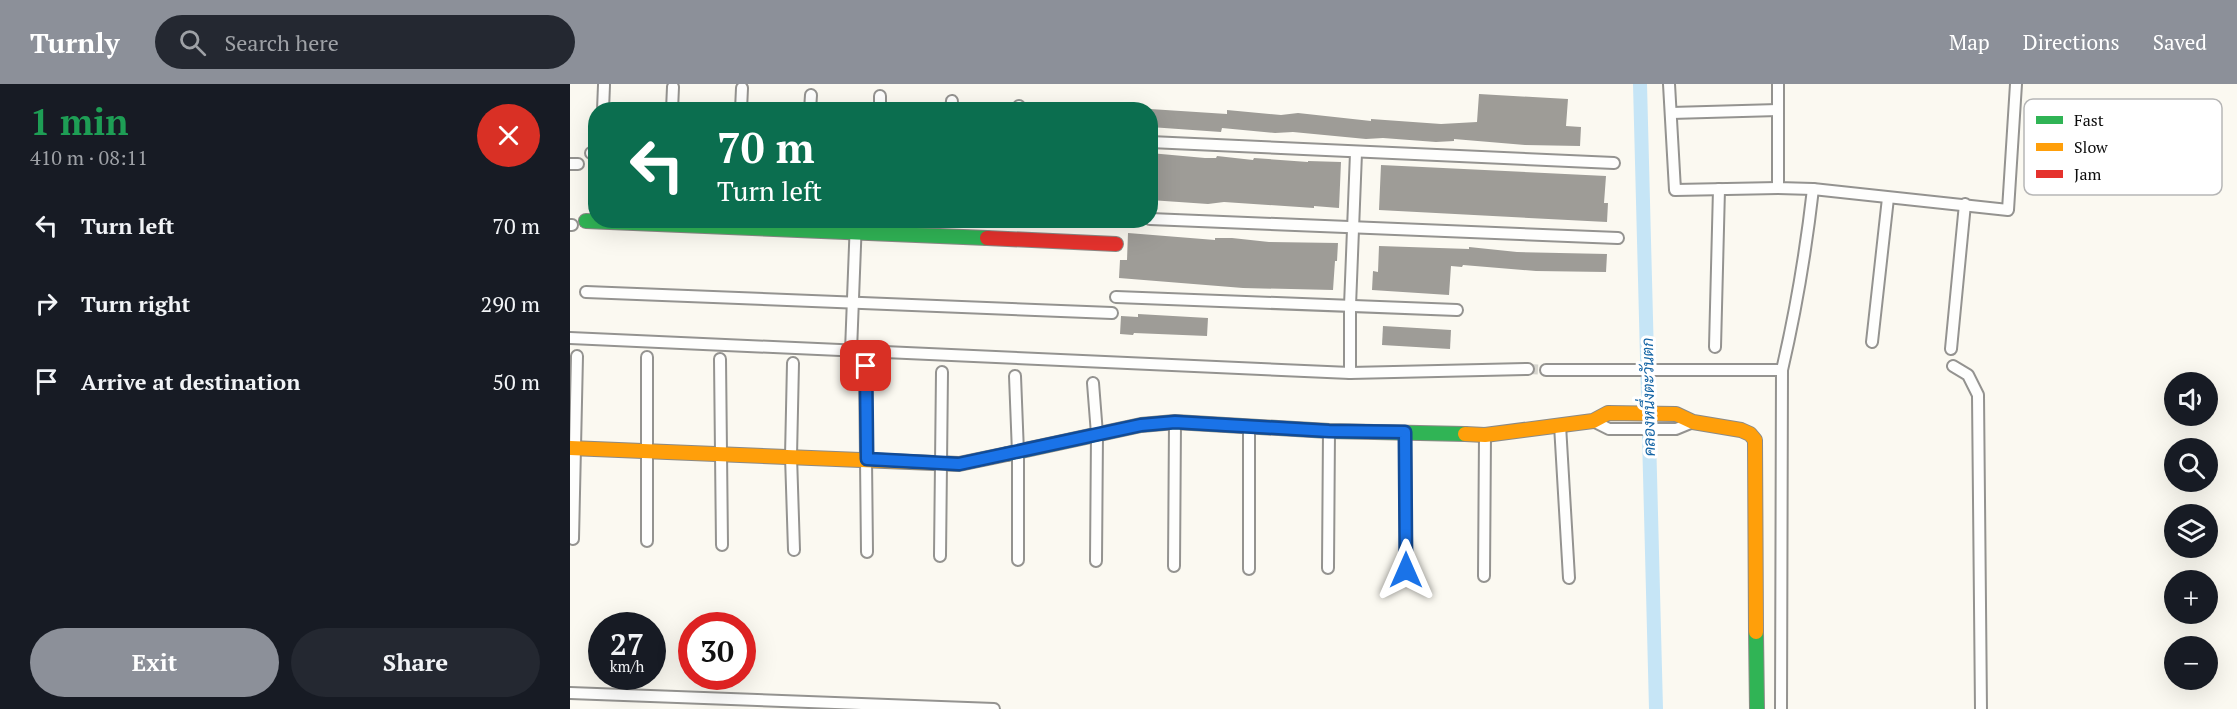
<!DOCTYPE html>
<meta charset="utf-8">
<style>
:root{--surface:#171b24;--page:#242831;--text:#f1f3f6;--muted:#9ea1a6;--accent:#8c9099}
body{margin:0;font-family:"PT Serif",Sarabun,serif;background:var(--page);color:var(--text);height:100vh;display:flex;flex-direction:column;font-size:22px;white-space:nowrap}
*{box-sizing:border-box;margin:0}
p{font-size:20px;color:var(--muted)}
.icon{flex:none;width:33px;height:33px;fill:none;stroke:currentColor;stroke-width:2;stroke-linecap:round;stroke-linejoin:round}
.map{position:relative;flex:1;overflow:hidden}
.details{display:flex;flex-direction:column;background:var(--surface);width:570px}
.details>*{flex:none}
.hud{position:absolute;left:18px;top:18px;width:570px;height:126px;border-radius:24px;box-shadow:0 6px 24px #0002;background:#0b6e4f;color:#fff;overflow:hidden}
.buttons{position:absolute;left:1594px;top:288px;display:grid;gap:12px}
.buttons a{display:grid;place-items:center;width:54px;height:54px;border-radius:50%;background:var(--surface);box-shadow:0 6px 24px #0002;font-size:30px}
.speed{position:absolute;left:18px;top:528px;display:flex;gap:12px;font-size:30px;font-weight:700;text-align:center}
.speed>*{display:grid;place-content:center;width:78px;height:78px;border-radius:50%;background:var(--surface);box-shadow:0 6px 24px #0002;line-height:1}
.speed small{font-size:15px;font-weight:400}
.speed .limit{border:9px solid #d22;background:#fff;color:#111}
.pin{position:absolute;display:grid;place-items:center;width:51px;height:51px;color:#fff;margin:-26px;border-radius:12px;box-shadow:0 3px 9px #0006}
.me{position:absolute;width:66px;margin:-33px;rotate:0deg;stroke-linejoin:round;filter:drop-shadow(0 0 4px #0008)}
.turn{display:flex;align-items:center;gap:21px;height:126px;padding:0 30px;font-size:27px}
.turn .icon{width:78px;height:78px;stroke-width:2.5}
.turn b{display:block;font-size:42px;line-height:51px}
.round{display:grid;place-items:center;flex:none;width:63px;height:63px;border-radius:32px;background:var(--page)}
.summary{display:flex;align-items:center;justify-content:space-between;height:102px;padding:0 30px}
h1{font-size:36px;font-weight:700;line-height:45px;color:#1e9e55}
.cta{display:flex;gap:12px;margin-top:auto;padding:12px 30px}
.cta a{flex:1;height:69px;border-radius:36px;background:var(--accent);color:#fff;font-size:24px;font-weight:700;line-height:69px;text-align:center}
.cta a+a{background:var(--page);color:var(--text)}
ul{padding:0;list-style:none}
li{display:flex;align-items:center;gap:18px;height:78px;padding:0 30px}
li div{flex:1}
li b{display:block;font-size:22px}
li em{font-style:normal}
header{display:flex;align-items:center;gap:36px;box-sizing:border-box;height:84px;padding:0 30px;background:var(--accent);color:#fff}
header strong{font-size:28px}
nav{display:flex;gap:33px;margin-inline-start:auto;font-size:21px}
.search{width:420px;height:54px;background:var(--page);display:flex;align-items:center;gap:15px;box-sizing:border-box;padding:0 21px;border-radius:33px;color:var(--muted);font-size:22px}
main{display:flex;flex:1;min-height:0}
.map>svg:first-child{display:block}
</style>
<header>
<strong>Turnly</strong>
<div class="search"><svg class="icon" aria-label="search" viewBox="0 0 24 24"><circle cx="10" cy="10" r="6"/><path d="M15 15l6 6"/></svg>Search here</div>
<nav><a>Map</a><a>Directions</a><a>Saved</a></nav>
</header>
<main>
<section class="details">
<div class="summary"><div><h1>1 min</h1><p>410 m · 08:11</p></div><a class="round" style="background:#d93025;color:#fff"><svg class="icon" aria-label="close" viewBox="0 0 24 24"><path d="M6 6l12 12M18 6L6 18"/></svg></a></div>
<ul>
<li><svg class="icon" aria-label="left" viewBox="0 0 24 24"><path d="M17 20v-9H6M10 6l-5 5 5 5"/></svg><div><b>Turn left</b></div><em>70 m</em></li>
<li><svg class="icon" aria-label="right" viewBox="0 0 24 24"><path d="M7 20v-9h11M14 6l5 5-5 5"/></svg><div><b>Turn right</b></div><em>290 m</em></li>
<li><svg class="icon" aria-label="arrive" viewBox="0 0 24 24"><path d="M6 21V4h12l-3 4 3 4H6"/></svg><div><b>Arrive at destination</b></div><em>50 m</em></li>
</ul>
<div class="cta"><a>Exit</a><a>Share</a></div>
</section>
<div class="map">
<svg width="1667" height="625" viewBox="0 0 1667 625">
<rect width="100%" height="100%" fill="#fbf9f1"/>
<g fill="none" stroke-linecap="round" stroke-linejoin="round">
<path stroke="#c6e5f6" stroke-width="14" d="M1070,0L1086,625"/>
</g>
<g fill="#9e9c97">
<path d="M909,10L998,15L996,42L1011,43L1010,62L955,61L884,55V57L866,58L813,54L796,55L723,48L705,49L652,44L651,48L580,43V25L657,30V26L711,31L728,29L801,37V35L871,40L907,38Z"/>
<path d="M580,69L635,74H646L647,72L683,76L684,74L738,78V77L771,78L769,124L744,122V124L654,118L638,120L580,116Z"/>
<path d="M811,81L1036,92L1034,119H1038L1037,138L809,126Z"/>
<path d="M558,149L645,156V154H662L699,158L768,159L767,177H765L763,206L673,204L549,194L550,176H557Z"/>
<path d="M809,162L899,165V163L947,168L1037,170L1036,188L966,187L893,181L892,183L881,182L879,211L802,206L803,187L808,188Z"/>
<path d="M568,230L638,234L637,252L564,249L563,251L550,250L551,232L568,233Z"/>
<path d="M813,242L881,246L880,265L812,261Z"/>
</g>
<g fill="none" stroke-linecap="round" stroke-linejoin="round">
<path stroke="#d7d6cf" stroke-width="10" stroke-dasharray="10 5" stroke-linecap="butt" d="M958,285L976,286"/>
<g stroke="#949390" stroke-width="14">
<g id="street">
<path d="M1099,0L1105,106L1208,104"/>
<path d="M1208,0V104L1243,105L1438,126L1446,0"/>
<path d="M33,26L34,1"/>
<path d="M102,26L103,3"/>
<path d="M171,26L172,4"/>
<path d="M240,26L241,11"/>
<path d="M310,26V12"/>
<path d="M381,26L382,17"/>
<path d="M449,26V22"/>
<path d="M1101,29L1208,26"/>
<path d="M580,58L1044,79"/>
<path d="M21,69H26"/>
<path d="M0,80H8"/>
<path d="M580,135L1048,154"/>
<path d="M0,141H2"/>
<path d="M16,208L542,229"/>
<path d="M546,213L887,226"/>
<path d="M0,254L780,289L958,285"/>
<path d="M1302,258L1318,114"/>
<path d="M1145,263L1149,105"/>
<path d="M1381,265L1395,120"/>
<path d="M281,267L286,136"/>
<path d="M150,275L152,461"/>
<path d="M223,279L221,372L224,466"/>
<path d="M295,282L297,468"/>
<path d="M1383,282L1398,291L1408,311L1411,625"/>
<path d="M976,286H1212"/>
<path d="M780,289V222L786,69"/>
<path d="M445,292L448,369V476"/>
<path d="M523,299L527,350L526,477"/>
<path d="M1023,337L1039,345H1106L1123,338"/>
<path d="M990,341L999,494"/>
<path d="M679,343V485"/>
<path d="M835,348L836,486"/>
<path d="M3,455L7,272"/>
<path d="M77,457V273"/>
<path d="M370,472L372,288"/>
<path d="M604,482L605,338"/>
<path d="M758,484L759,347"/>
<path d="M914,492L915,351"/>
<path d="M0,609L424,625"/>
<path d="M1211,625L1212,286C1226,226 1236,166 1243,105"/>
</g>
</g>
<g stroke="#8b8a86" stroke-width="16">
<g id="fast">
<path d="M16,137L417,154"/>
<path d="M437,370L571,341L605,338L759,347L895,350"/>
<path d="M1186,548L1187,625"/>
</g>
</g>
<g stroke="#8b8a86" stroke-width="16">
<g id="slow">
<path d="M895,350L915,351L1023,337L1038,329L1106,330L1123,338L1171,346L1180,350L1185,356L1186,548"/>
<path d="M0,364L389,380L437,370"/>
</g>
</g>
<g stroke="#8b8a86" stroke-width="16">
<path id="jam" d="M417,154L546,160"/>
</g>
<use href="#street" stroke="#fefefd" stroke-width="10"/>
<use href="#fast" stroke="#30b455" stroke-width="14"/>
<use href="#slow" stroke="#ff9f0a" stroke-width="14"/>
<use href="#jam" stroke="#e5322d" stroke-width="14"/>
</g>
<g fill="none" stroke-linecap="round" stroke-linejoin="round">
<g stroke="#114b97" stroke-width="15">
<path id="route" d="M296,282L297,375L389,380L571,341L605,338L759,347L835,348L836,486"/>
</g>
<use href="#route" stroke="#1a73e8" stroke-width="10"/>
</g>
<g text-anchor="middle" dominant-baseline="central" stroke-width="6" stroke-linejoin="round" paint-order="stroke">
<g font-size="16" font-style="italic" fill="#1263a4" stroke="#fff">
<text transform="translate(1078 313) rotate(-91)">คลองหนึ่งตะวันตก</text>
</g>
</g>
<rect x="1454" y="15" width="198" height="96" rx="9" fill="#fff" stroke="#b6b6b6" stroke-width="1.5"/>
<rect x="1466" y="32" width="27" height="8" fill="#30b455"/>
<rect x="1466" y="59" width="27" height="8" fill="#ff9f0a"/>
<rect x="1466" y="86" width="27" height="8" fill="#e5322d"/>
<g font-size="16" fill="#0d0d0d">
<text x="1504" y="42">Fast</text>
<text x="1504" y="69">Slow</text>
<text x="1504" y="96">Jam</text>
</g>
</svg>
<div class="buttons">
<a><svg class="icon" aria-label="sound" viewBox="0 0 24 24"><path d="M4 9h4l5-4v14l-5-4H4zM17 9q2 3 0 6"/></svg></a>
<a><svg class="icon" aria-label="search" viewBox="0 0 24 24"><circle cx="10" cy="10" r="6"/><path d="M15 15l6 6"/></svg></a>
<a><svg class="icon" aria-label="layers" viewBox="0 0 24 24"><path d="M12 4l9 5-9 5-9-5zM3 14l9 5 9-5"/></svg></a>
<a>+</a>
<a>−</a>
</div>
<div class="speed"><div>27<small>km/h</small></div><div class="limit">30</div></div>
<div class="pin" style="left:296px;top:282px;background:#d93025"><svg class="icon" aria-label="arrive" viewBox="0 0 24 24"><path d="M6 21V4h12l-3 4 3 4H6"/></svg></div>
<svg class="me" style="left:836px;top:486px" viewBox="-20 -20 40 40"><path d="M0-17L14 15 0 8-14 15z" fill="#1a73e8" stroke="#fff" stroke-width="4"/></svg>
<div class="hud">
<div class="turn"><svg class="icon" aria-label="left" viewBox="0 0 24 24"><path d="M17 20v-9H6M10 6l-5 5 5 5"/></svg><div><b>70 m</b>Turn left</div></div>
</div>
</div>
</main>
